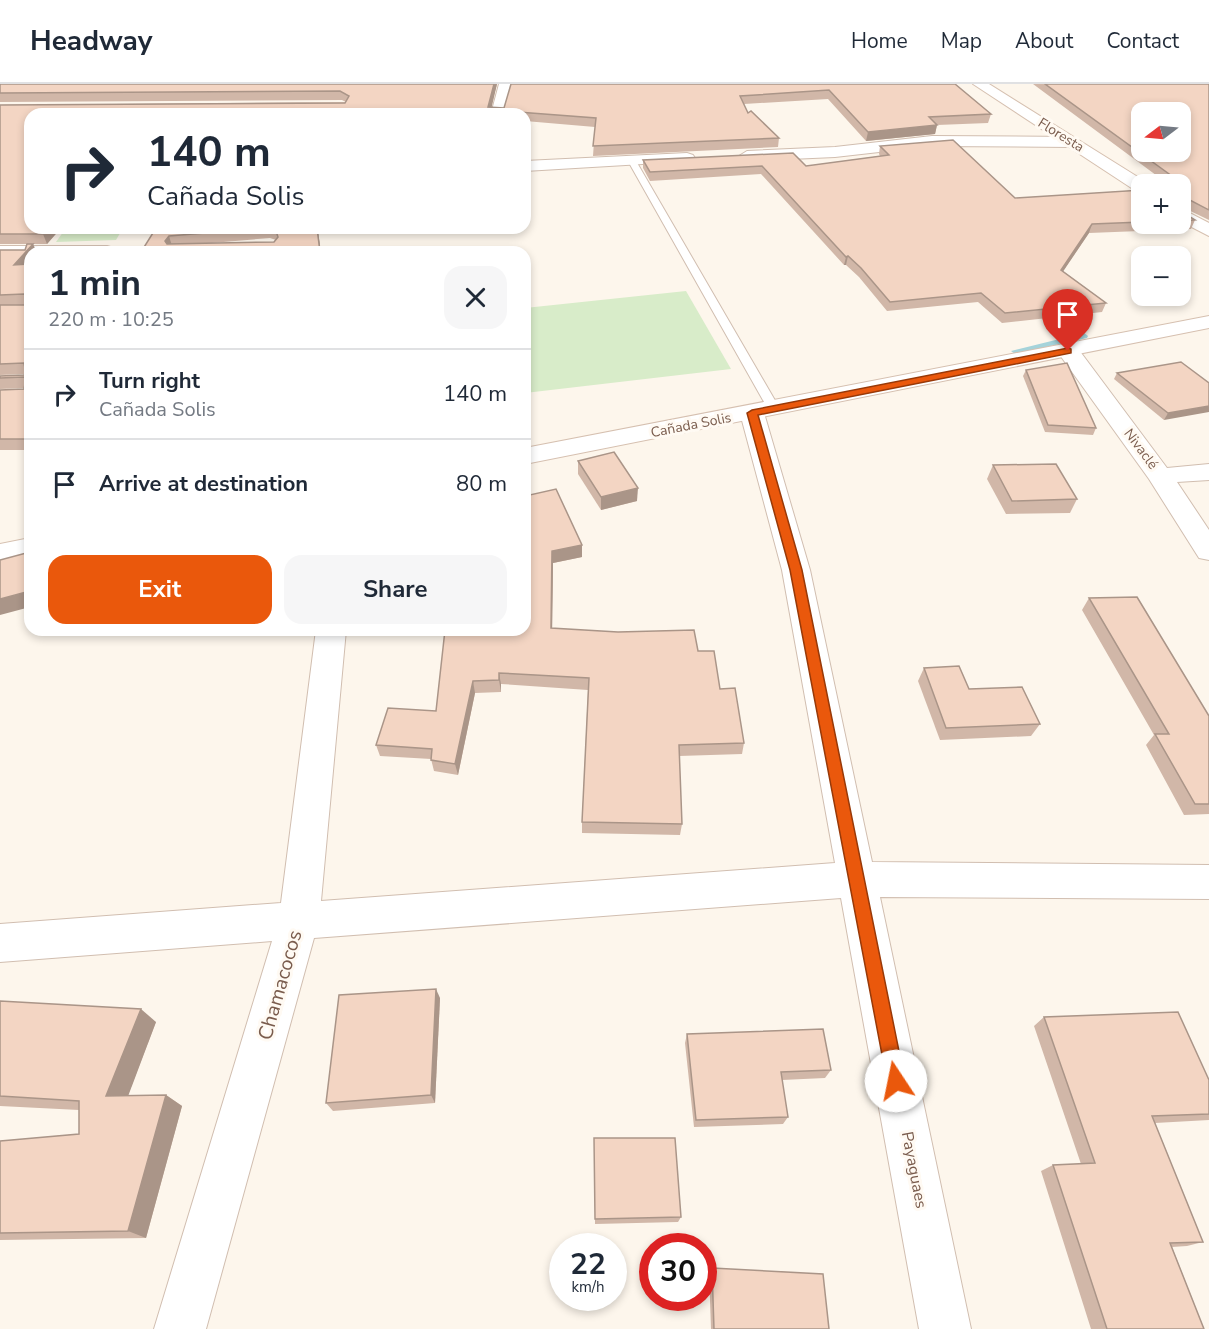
<!DOCTYPE html>
<meta charset="utf-8">
<style>
:root{--surface:#fff;--page:#f6f6f7;--text:#1f2937;--muted:#747a83;--line:#e0e1e3;--accent:#ea580c}
body{margin:0;font-family:"Nunito Sans",sans-serif;background:var(--page);color:var(--text);height:100vh;display:flex;flex-direction:column;font-size:22px;white-space:nowrap}
*{box-sizing:border-box;margin:0}
p{font-size:20px;color:var(--muted)}
.icon{flex:none;width:33px;height:33px;fill:none;stroke:currentColor;stroke-width:2;stroke-linecap:round;stroke-linejoin:round}
.map{position:relative;flex:1;overflow:hidden}
.details{position:absolute;left:24px;top:162px;width:507px;height:390px;display:flex;flex-direction:column;background:var(--surface);border-radius:18px;box-shadow:0 3px 9px #0003}
.details>*{flex:none}
.hud{position:absolute;left:24px;top:24px;width:507px;height:126px;border-radius:18px;box-shadow:0 3px 9px #0003;background:#fff;color:var(--text);overflow:hidden}
.needle{width:39px;rotate:254deg}
.fabs{position:absolute;left:1131px;top:18px;display:grid;gap:12px}
.fabs a{display:grid;place-items:center;width:60px;height:60px;border-radius:12px;background:var(--surface);box-shadow:0 3px 9px #0003;font-size:30px}
.speed{position:absolute;left:549px;top:1149px;display:flex;gap:12px;font-size:30px;font-weight:700;text-align:center}
.speed>*{display:grid;place-content:center;width:78px;height:78px;border-radius:50%;background:var(--surface);box-shadow:0 3px 9px #0003;line-height:1}
.speed small{font-size:15px;font-weight:400}
.speed .limit{border:9px solid #d22;background:#fff;color:#111}
.pin{position:absolute;display:grid;place-items:center;width:51px;height:51px;color:#fff;margin:-62px -26px;border-radius:50% 50% 50% 0;rotate:-45deg;box-shadow:0 0 6px #0007}
.pin .icon{rotate:45deg}
.me{position:absolute;width:66px;margin:-33px;rotate:349deg;stroke-linejoin:round;filter:drop-shadow(0 0 4px #0008)}
.turn{display:flex;align-items:center;gap:21px;height:126px;padding:0 24px;font-size:27px}
.turn .icon{width:78px;height:78px;stroke-width:2.5}
.turn b{display:block;font-size:42px;line-height:51px}
.round{display:grid;place-items:center;flex:none;width:63px;height:63px;border-radius:18px;background:var(--page)}
.overview{display:flex;align-items:center;justify-content:space-between;height:102px;padding:0 24px}
h1{font-size:36px;font-weight:700;line-height:45px}
.primary-button{display:flex;gap:12px;margin-top:auto;padding:12px 24px}
.primary-button a{flex:1;height:69px;border-radius:18px;background:var(--accent);color:#fff;font-size:24px;font-weight:700;line-height:69px;text-align:center}
.primary-button a+a{background:var(--page);color:var(--text)}
ul{padding:0;list-style:none}
li{display:flex;align-items:center;gap:18px;height:90px;padding:0 24px;border-top:2px solid var(--line)}
li div{flex:1}
li b{display:block;font-size:22px}
li em{font-style:normal}
header{display:flex;align-items:center;gap:36px;box-sizing:border-box;height:84px;padding:0 30px;background:var(--surface);border-bottom:2px solid var(--line)}
header strong{font-size:28px}
nav{display:flex;gap:33px;margin-inline-start:auto;font-size:21px}
.map>svg:first-child{display:block}
</style>
<header>
<strong>Headway</strong>
<nav><a>Home</a><a>Map</a><a>About</a><a>Contact</a></nav>
</header>
<div class="map">
<svg width="1209" height="1245" viewBox="0 0 1209 1245">
<rect width="100%" height="100%" fill="#fdf6ec"/>
<g fill="#d8ecc9">
<path d="M66,144H123L116,156L56,158Z"/>
<path d="M686,207L731,285L525,309V224Z"/>
</g>
<g fill="none" stroke-linecap="round" stroke-linejoin="round">
<path fill="#a5d3da" fill-rule="evenodd" d="M1084,249L1088,252L1087,254L1015,270L1011,267Z"/>
<g stroke="#d1beb0" stroke-width="2">
<path id="lane" d="M632,74L636,77L780,325L779,328H769L768,325L628,77Z"/>
</g>
<g stroke="#d1beb0" stroke-width="2">
<g id="street">
<path d="M499,0H513L505,30H491Z"/>
<path d="M932,52L1072,53L1080,58L1072,63L932,62L835,73L747,77L739,72L747,67L835,63Z"/>
<path d="M687,69L693,71L695,74L693,77L525,87V77Z"/>
<path d="M0,162H107L114,164L116,168H30V174H0Z"/>
<path d="M1068,260L1076,262L1167,384L1209,380V396L1177,398L1209,446V476L1199,474L1149,395L1057,267L1060,262Z"/>
<path d="M752,322L760,324L764,329L810,486L872,778L1209,781V815L880,813L971,1245H919L841,814L314,854L206,1245H154L272,857L0,878V840L281,819L316,546H346L321,817L835,779L782,486L740,329L744,324Z"/>
</g>
</g>
<g stroke="#d6c0b0" stroke-width="2">
<g id="secondary">
<path d="M973,0H989L1149,100H1142V108L1136,107Z"/>
<path d="M1180,124L1209,139V152L1180,137Z"/>
<path d="M1209,232V244L525,380V364Z"/>
<path d="M30,454V472L0,478V460Z"/>
</g>
</g>
<use href="#lane" fill="#fff" fill-rule="evenodd"/>
<use href="#street" fill="#fff" fill-rule="evenodd"/>
<use href="#secondary" fill="#fff" fill-rule="evenodd"/>
</g>
<g fill="#d1b7a8" fill-rule="evenodd">
<path d="M0,0H497L491,23L504,24L511,0H955L991,30L988,39L937,41L935,50L866,57L828,15L744,20L748,29L779,54L778,63L593,72L595,43L525,37V30H30L61,144L47,160H0V21L346,18L342,16L0,18Z"/>
<path d="M1033,0H1209V136L1182,123V128L1195,136L1191,145L1089,149L1063,187L1106,219L1102,228L1002,239L978,218L887,227L859,193L846,181H844L761,90L650,97L643,84V76L806,82L880,72L879,70L880,62L1015,114L1142,106V140H1180V100H1168Z"/>
<path d="M156,144H317L321,168H141ZM270,154L276,156L274,158L200,160Z"/>
<path d="M0,166L30,168V366H0V306L24,305V304L0,305V292L24,291L25,290L0,291Z"/>
<path d="M1026,286L1096,344L1093,351L1045,348L1023,292Z"/>
<path d="M1117,289L1209,299L1164,336L1114,295Z"/>
<path d="M578,377L637,417L601,426L578,390Z"/>
<path d="M993,381L1077,415L1070,429L1006,430L987,395Z"/>
<path d="M525,412L582,461V473L553,479L552,544L698,567L720,605L744,659L742,670L679,672L682,740L680,751L582,749V738L588,606L501,600V608L475,609L458,691L434,687L431,675L380,672L376,661L436,627L525,546Z"/>
<path d="M1089,514L1209,632V730L1184,731L1146,661L1154,651L1082,526Z"/>
<path d="M924,584L969,605L1040,640L1031,652L940,656L918,597Z"/>
<path d="M440,914L435,1019L333,1027L326,1019Z"/>
<path d="M0,917L156,938L128,1011H166L182,1022L146,1154L0,1156V1057L79,1050V1026L0,1022Z"/>
<path d="M1044,933L1209,996V1036L1155,1039L1203,1158L1187,1162L1172,1163L1204,1245H1091L1041,1087L1053,1081L1081,1080L1034,942Z"/>
<path d="M687,950L831,986L825,994L782,996L788,1033L783,1040L694,1043L685,959Z"/>
<path d="M681,1133L678,1138L595,1140V1135Z"/>
<path d="M712,1184L829,1245H711L709,1188Z"/>
</g>
<g fill="#aa9588">
<path d="M494,0H497L491,26L488,23Z"/>
<path d="M937,41L935,50L866,57L868,48Z"/>
<path d="M1092,140L1089,149L1058,195L1061,186Z"/>
<path d="M48,144H61L47,160L43,150Z"/>
<path d="M317,144L318,148L321,168H320Z"/>
<path d="M169,152L172,162L169,167L165,157Z"/>
<path d="M33,160L37,168H30V180L20,191L14,181Z"/>
<path d="M848,172L846,181H844L846,173Z"/>
<path d="M1209,322V328L1164,336L1168,329Z"/>
<path d="M638,404L637,417L601,426V413Z"/>
<path d="M582,461V473L553,479L552,556L551,544L552,467Z"/>
<path d="M30,507V523L0,531V515Z"/>
<path d="M499,589L501,600V608L499,596Z"/>
<path d="M473,597L475,609L458,691L455,680Z"/>
<path d="M436,905L440,914L435,1019L431,1011Z"/>
<path d="M141,925L156,938L124,1023L106,1012Z"/>
<path d="M166,1011L182,1022L146,1154L128,1147Z"/>
</g>
<g fill="#f3d5c3" stroke="#aa9588" stroke-width="1.5" fill-rule="evenodd">
<path d="M0,0H494L488,23L504,24L511,0H955L991,30L929,33L937,41L868,48L829,6L740,12L748,29L751,27L779,54L593,62L596,34L478,25L479,30H30V144H48L43,150H0V21L345,19L349,12L340,7L0,9Z"/>
<path d="M1045,0H1209V126L1184,113L1182,128L1195,136L1180,137V103H1187ZM1142,28H1180V68H1142Z"/>
<path d="M953,56L1015,114L1142,106V138L1092,140L1061,186L1106,219L1005,229L981,209L890,218L861,184L848,172L846,173L762,82L650,88L643,76L793,69L806,82L889,71L880,62Z"/>
<path d="M156,144H264L169,152L165,157L167,160L274,158L278,153L276,147L268,144H317L320,168H141Z"/>
<path d="M27,160H33L14,181L30,180V355H0V306L24,305L26,295L24,293L0,294V292L24,291L26,289L24,279L0,280V221H25L27,213L24,210L0,211V166H25Z"/>
<path d="M1181,278L1209,299V322L1168,329L1117,289Z"/>
<path d="M1067,279L1096,344L1048,341L1026,286Z"/>
<path d="M614,368L638,404L601,413L578,377Z"/>
<path d="M1056,380L1077,415L1012,417L993,381Z"/>
<path d="M556,405L582,461L552,467L551,544L618,548L694,546L698,567H714L720,605L735,604L744,659L679,661L682,740L582,738L589,594L499,589V596L473,597L455,680L431,676L432,665L376,661L388,624L436,627L445,546H525V412Z"/>
<path d="M30,468V507L0,515V476Z"/>
<path d="M1137,513L1209,632V720H1195L1155,650H1169L1089,514Z"/>
<path d="M959,582L969,605L1022,603L1040,640L946,644L924,584Z"/>
<path d="M436,905L431,1011L326,1019L339,911Z"/>
<path d="M0,917L141,925L106,1012L166,1011L128,1147L0,1149V1057L79,1050V1017L0,1012Z"/>
<path d="M1178,928L1209,996V1030L1152,1032L1203,1158L1170,1159L1204,1245H1107L1053,1081L1095,1079L1044,933Z"/>
<path d="M823,945L831,986L781,988L788,1033L696,1036L687,950Z"/>
<path d="M594,1054H675L681,1133L595,1135Z"/>
<path d="M712,1184L823,1190L829,1245H714Z"/>
</g>
<path fill="#ea580c" stroke="#983908" stroke-width="1.5" d="M1068,264L1071,265V269L758,331L802,486L905,997L903,1004L896,1007L890,1004L887,997L790,486L747,329L752,326Z"/>
<g text-anchor="middle" dominant-baseline="central" stroke-width="6" stroke-linejoin="round" paint-order="stroke">
<g font-size="14" fill="#7a5c4d" stroke="#fffaf3">
<text transform="translate(1061 51) rotate(32)">Floresta</text>
<text transform="translate(691 341) rotate(-11)">Cañada Solis</text>
<text transform="translate(1141 365) rotate(53)">Nivaclé</text>
</g>
<g font-size="16" fill="#7a5c4d" stroke="#fffaf3">
<text transform="translate(914 1086) rotate(79)">Payaguaes</text>
</g>
<g font-size="20" fill="#7a5c4d" stroke="#fffaf3">
<text transform="translate(280 901) rotate(-74)">Chamacocos</text>
</g>
</g>
</svg>
<div class="fabs">
<a><svg class="needle" viewBox="-14 -14 28 28"><path d="M0-13l5 13h-10z" fill="#e53935"/><path d="M0 13l5-13h-10z" fill="#747a83"/></svg></a>
<a>+</a>
<a>−</a>
</div>
<div class="speed"><div>22<small>km/h</small></div><div class="limit">30</div></div>
<div class="pin" style="left:1068px;top:267px;background:#d93025"><svg class="icon" aria-label="arrive" viewBox="0 0 24 24"><path d="M6 21V4h12l-3 4 3 4H6"/></svg></div>
<svg class="me" style="left:896px;top:997px" viewBox="-20 -20 40 40"><circle r="19" fill="#fff"/><path d="M0-13L10 11 0 6-10 11z" fill="#ea580c"/></svg>
<div class="hud">
<div class="turn"><svg class="icon" aria-label="right" viewBox="0 0 24 24"><path d="M7 20v-9h11M14 6l5 5-5 5"/></svg><div><b>140 m</b>Cañada Solis</div></div>
</div>
<section class="details">
<div class="overview"><div><h1>1 min</h1><p>220 m · 10:25</p></div><a class="round"><svg class="icon" aria-label="close" viewBox="0 0 24 24"><path d="M6 6l12 12M18 6L6 18"/></svg></a></div>
<ul>
<li><svg class="icon" aria-label="right" viewBox="0 0 24 24"><path d="M7 20v-9h11M14 6l5 5-5 5"/></svg><div><b>Turn right</b><p>Cañada Solis</p></div><em>140 m</em></li>
<li><svg class="icon" aria-label="arrive" viewBox="0 0 24 24"><path d="M6 21V4h12l-3 4 3 4H6"/></svg><div><b>Arrive at destination</b></div><em>80 m</em></li>
</ul>
<div class="primary-button"><a>Exit</a><a>Share</a></div>
</section>
</div>
